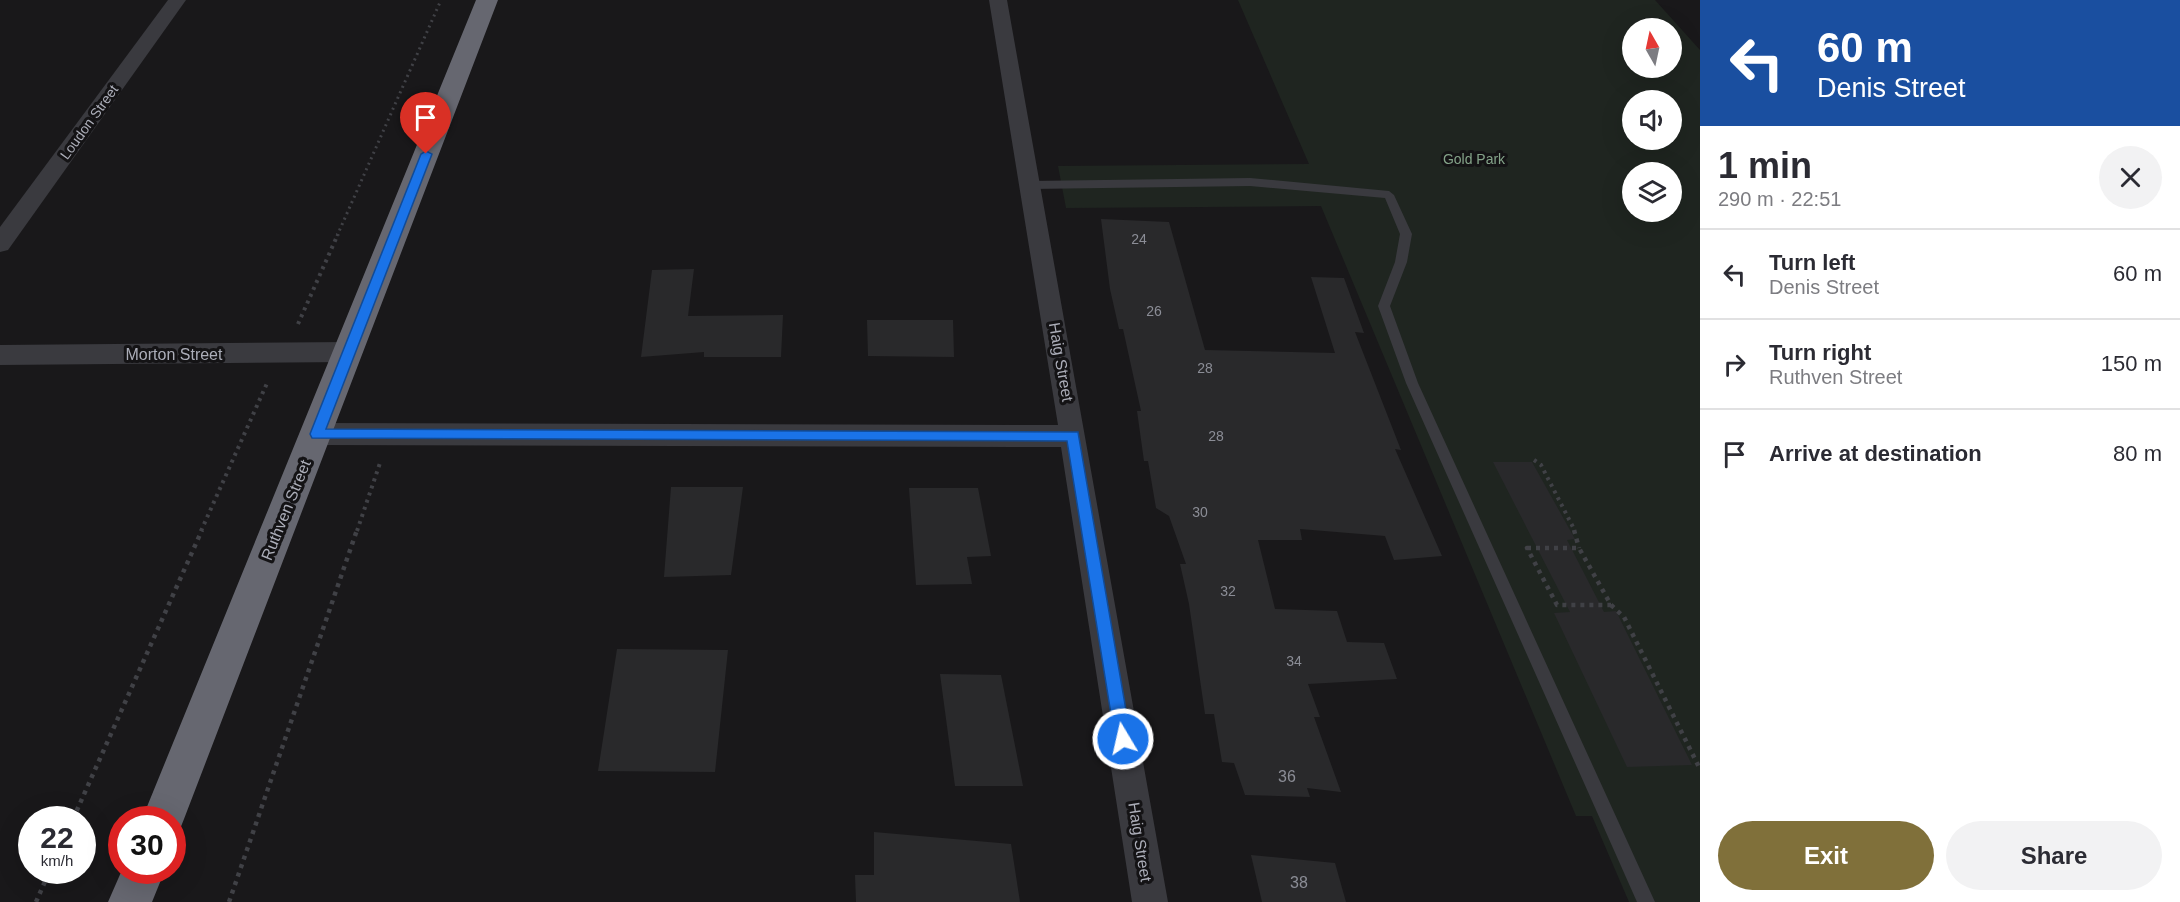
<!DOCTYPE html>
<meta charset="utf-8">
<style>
:root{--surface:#fff;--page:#f2f2f3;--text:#2b2b33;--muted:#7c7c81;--line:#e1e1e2;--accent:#80703a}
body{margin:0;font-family:Arial,sans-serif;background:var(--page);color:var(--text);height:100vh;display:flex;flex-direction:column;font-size:22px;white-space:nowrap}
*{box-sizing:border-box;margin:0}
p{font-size:20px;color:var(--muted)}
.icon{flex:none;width:33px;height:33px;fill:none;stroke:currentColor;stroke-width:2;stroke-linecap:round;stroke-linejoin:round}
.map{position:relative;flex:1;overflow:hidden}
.side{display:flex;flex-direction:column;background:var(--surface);width:480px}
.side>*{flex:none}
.banner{background:#1a4fa0;color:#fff;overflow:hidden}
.needle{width:39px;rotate:351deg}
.controls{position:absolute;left:1622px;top:18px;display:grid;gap:12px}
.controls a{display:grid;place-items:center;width:60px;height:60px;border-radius:50%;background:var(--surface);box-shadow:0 6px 24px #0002;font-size:30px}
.speed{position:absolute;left:18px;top:806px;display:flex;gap:12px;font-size:30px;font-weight:700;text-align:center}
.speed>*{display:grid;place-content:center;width:78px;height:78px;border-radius:50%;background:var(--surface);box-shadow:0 6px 24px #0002;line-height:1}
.speed small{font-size:15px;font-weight:400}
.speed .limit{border:9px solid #d22;background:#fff;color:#111}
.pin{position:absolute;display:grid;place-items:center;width:51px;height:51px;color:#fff;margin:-62px -26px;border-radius:50% 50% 50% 0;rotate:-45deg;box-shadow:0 0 6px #0007}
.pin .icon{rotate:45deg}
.me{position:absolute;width:66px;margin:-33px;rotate:351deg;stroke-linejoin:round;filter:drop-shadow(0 0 4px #0008)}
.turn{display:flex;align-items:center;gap:21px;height:126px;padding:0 18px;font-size:27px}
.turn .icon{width:78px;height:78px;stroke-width:2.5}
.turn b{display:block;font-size:42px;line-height:51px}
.round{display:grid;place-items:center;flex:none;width:63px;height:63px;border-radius:32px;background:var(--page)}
.overview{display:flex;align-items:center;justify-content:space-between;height:102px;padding:0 18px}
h1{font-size:36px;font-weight:800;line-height:45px}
.primary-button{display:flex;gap:12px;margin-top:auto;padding:12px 18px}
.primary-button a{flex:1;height:69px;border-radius:36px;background:var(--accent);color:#fff;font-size:24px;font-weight:800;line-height:69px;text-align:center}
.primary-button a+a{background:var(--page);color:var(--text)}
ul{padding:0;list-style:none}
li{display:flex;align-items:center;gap:18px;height:90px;padding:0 18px;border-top:2px solid var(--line)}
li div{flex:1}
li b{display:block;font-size:22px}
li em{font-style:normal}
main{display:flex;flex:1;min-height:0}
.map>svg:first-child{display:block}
</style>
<main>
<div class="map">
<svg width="1700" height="902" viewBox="0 0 1700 902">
<rect width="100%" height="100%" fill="#19181a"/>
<path fill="#1f2520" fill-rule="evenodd" d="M1238,0H1655L1700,50V902H1629L1592,816H1576L1321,206L1066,208L1058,166L1309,164ZM1632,28H1671V68H1632ZM1632,100H1671V140H1632ZM1632,172H1671V212H1632Z"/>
<g fill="#29292b">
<path d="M1101,219L1169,222L1205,350L1335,353L1311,277L1344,278L1364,333L1355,332L1401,450L1395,449L1442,556L1394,560L1385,536L1300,529L1302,540H1258L1275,609L1337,611L1347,642L1384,643L1397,679L1308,684L1320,717H1314L1341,792L1307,788L1310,797L1245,795L1234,763L1222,762L1214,714H1205L1189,604L1180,564H1186L1169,516L1156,508L1148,461H1144L1137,411H1141L1123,329H1119L1110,289Z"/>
<path d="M694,269L688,316L783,315L781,357H704V352L641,357L652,270Z"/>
<path d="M867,320H953L954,357L868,356Z"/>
<path d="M1493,462H1532L1575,539L1567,540L1604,612L1616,611L1692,765L1627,767L1554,613L1570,612Z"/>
<path d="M671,487H743L731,575L664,577Z"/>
<path d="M909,488H978L991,556L967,557L972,584L916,585Z"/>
<path d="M617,649L728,650L715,772L598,771Z"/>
<path d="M940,674L1001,675L1023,786H955Z"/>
<path d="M874,832L1011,844L1020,902H856L855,875H874Z"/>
<path d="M1251,855L1335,863L1346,902H1262Z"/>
</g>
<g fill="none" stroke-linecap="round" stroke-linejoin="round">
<path stroke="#404146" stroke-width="3" stroke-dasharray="2 4" stroke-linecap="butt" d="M337,236L441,0"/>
<g stroke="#404146" stroke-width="4" stroke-dasharray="3 4.5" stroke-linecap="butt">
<path d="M298,324L338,234"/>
<path d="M1534,460L1541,465L1575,531"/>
<path d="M201,531L268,381"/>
<path d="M357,531L380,463"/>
</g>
<g stroke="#404146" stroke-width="4.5" stroke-dasharray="4 5" stroke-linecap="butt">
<path d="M1574,530L1579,548"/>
<path d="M1527,548H1579L1611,605H1557Z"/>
<path d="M1611,605L1624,617L1700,769"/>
<path d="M73,819L202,530"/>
<path d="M36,902L50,870"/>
<path d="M229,902L357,530"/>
</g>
<path fill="#3a3a3f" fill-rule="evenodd" d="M1250,178L1389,191L1394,195L1412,234L1407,262L1390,306L1418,383L1655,902H1637L1406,383L1378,306L1395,262L1400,234L1385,198L1250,186L1030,189L1025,185L1030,181Z"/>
<g fill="#3a3a3f" fill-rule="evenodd">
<path d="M168,0H186L8,250L0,252V227Z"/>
<path d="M989,0H1007L1168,902H1132L1061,447L317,445L308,442L304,434L308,426L317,423L1058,425Z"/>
<path d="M349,342L358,345L362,352L358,359L349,362L0,365V345Z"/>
</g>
<g fill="#666770" fill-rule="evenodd">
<path d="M476,0H498L184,819L178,834L172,836V819H142Z"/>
<path d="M122,870H165L152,902H108Z"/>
</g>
</g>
<path fill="#1a73e8" stroke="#114b97" stroke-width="1.5" d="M426,151L432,154L326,429L1078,432L1131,739L1129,745L1123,747L1117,745L1115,739L1067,441L312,438L310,434L421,154Z"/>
<g text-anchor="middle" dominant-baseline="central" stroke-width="6" stroke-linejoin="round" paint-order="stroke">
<g font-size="14" fill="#acaeb9" stroke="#141315">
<text transform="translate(89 122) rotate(-54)">Loudon Street</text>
</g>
<g font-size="14" fill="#84a389" stroke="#141315">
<text x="1474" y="159">Gold Park</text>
</g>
<g font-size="14" fill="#8b8d96">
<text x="1139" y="239">24</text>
<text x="1154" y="311">26</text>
<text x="1205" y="368">28</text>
<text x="1216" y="436">28</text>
<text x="1200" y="512">30</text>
<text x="1228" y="591">32</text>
<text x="1294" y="661">34</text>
</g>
<g font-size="16" fill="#acaeb9" stroke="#141315">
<text x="174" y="354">Morton Street</text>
<text transform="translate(1061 362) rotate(80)">Haig Street</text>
<text transform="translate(286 510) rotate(-68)">Ruthven Street</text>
<text transform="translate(1140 842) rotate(81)">Haig Street</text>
</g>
<g font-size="16" fill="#8b8d96">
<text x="1287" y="776">36</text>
<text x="1299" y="882">38</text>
</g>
</g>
</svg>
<div class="controls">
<a><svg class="needle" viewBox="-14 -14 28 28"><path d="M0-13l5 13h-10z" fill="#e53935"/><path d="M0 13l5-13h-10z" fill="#7c7c81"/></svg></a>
<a><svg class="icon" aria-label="sound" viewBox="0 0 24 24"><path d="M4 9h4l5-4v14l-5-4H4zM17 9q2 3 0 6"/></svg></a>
<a><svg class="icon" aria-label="layers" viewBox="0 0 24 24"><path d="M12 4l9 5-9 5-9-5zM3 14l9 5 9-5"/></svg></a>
</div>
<div class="speed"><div>22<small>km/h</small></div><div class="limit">30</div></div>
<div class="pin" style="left:426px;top:154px;background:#d93025"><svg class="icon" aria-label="arrive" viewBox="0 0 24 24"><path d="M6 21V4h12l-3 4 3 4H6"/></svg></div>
<svg class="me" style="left:1123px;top:739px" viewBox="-20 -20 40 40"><circle r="17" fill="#1a73e8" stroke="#fff" stroke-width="3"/><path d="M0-11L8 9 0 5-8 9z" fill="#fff"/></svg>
</div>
<section class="side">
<div class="banner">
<div class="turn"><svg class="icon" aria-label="left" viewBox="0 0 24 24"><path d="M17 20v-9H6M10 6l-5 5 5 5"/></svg><div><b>60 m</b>Denis Street</div></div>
</div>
<div class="overview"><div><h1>1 min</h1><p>290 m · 22:51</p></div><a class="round"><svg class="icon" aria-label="close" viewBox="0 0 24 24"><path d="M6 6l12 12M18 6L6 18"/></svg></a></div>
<ul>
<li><svg class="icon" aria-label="left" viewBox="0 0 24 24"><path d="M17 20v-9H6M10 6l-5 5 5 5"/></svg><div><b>Turn left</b><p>Denis Street</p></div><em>60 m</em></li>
<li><svg class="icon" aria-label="right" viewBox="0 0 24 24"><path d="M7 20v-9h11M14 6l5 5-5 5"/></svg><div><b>Turn right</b><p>Ruthven Street</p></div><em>150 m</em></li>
<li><svg class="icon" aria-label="arrive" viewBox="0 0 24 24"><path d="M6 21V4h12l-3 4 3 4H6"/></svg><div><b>Arrive at destination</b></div><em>80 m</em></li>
</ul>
<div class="primary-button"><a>Exit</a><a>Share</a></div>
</section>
</main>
